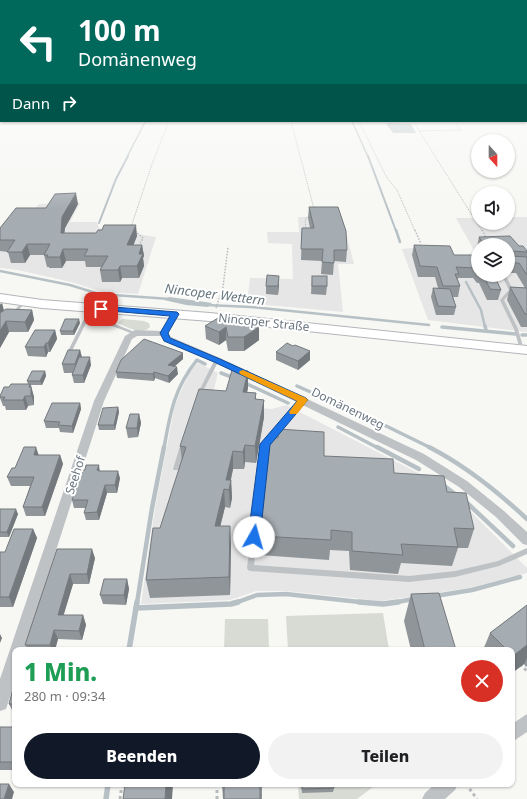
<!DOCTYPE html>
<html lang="de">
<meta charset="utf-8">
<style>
:root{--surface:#fff;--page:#f2f2f2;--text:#202124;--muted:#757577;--accent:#111827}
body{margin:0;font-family:"Noto Sans",sans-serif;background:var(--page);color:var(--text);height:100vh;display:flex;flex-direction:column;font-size:15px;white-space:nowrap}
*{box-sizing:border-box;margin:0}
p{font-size:13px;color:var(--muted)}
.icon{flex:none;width:22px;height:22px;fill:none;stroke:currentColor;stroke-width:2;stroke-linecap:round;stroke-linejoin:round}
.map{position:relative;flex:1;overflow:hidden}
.panel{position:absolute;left:12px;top:647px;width:503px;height:140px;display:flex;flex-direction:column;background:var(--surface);border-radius:8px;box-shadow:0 1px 3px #0004}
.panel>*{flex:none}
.top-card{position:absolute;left:0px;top:0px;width:527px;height:122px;box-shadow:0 1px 3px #0004;background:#00695c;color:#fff;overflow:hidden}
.needle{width:26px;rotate:159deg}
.buttons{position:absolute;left:471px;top:134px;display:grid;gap:8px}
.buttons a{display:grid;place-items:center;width:44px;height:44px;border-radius:50%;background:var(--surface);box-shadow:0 1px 3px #0004;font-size:20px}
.pin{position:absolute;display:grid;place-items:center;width:34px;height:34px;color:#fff;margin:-17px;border-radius:8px;box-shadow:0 2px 6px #0006}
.me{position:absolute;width:44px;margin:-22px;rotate:7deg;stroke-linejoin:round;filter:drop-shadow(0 0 3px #0008)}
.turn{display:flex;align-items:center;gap:14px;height:84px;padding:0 12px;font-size:18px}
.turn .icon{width:52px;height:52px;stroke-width:2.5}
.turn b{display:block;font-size:28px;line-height:34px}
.then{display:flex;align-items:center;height:38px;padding:0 12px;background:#0003;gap:8px;font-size:15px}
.round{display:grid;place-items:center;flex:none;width:42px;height:42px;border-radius:21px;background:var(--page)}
.headline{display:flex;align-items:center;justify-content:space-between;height:68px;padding:0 12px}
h1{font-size:24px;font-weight:800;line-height:30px;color:#1e9e55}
.button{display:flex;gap:8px;margin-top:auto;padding:8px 12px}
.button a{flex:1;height:46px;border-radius:24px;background:var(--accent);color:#fff;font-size:16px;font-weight:800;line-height:46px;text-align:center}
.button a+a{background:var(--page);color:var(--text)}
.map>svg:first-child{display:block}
</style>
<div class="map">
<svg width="527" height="799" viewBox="0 0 527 799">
<rect width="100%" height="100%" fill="#f7f7f4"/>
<g fill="#e5e6e5">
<path d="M80,203L70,222H97L99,228L156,237L138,294L103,292L71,282L18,270L0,268V234L31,215L39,204Z"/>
<path d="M298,217H342L354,264H338L343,312L247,303L250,278L293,279L292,244L268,243L267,232H299Z"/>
<path d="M508,217H527V332L428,320L402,249L446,245L454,262L478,275H508V245H478V257L456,218H478V223H508Z"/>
<path d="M198,363L218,373L210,405L272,409L286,405L422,475L468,509L527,568V573L469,588L381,601L286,591H256L230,600L141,604L155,508L175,405L189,373Z"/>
</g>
<g fill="#d7dbd4">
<path d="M122,319L144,321L149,323L150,327C142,336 127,327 118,323Z"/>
<path d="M383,613L389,650H288L286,616Z"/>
<path d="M225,619H268L269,650H224Z"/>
<path d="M298,784H377L357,799H299Z"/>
</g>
<g fill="#b7c1c5">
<path d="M388,123L411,124L416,133H393L386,124Z"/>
<path d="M169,297L212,303L208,307L186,305L164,300Z"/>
</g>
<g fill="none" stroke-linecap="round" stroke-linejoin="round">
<g stroke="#b7c1c5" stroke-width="1.5">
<path d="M352,121L368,157"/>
<path d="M127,157L145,122"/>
</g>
<g stroke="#b7c1c5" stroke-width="2">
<path d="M368,156L396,231"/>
<path d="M99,223L116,179L128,156"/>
</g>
<g stroke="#b7c1c5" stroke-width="2.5">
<path d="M396,230L400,242"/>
<path d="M0,271L70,285L99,294L170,299"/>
<path d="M466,282L481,310L485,327"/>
<path d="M206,305L251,307L429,325"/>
</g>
<g stroke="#b7c1c5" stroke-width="3.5">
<path d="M485,326L486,330"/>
<path d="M442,327L515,334"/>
<path d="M522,335H527"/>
<path d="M221,373L234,378"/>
<path d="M245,383L288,403"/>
<path d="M297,386L378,422L431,448"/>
<path d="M338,427L378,448"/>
<path d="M164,448C170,414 174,388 197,360L205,364"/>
</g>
<g stroke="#b7c1c5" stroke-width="4.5">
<path d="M377,447L419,469"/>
<path d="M429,447C466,466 497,491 527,519"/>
<path d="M443,485L455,494"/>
<path d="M465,501L513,546"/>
<path d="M435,596L472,590L520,577"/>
<path d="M137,603L152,508L164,447"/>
<path d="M235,603L257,595L286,594L369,603"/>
<path d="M392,603L413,599"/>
</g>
<g stroke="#b7c1c5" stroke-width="5.5">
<path d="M359,602L383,604L398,602"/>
<path d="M136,608L137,602"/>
<path d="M129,650L136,608L231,604L238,602"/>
<path d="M106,799L108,784"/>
</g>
<g stroke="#b2b6ba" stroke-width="2">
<path id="secondary" d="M0,294L42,300L210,313L527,346V354L210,321L42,308L0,302Z"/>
</g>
<g stroke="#b7babc" stroke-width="1" stroke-dasharray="1 1" stroke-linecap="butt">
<path d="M291,121L314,209"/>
<path d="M359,121L387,178L397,190L415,231"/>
<path d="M413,121L482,231"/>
<path d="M419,131L461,130L454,121"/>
<path d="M131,227L152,164L169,121"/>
<path d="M306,229L305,219L309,216"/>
</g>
<g stroke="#b7babc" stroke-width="1.5" stroke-dasharray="1.5 1.5" stroke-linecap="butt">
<path d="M415,230L421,244"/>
<path d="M482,230L487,239"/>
<path d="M135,231L143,238L139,246"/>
<path d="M216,308L223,287L228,247"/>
</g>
<g stroke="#b7babc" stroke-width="3" stroke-dasharray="3 3" stroke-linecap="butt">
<path d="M406,650L412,649"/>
<path d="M520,664L527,671"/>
<path d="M217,784V799"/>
<path d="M466,784L477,799"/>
<path d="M120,799L122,784"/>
</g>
<g fill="#bfc2c5" fill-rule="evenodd">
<path d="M503,275H507L506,276L513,290L504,300L518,329L524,350V351H520V350L514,329L500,300L509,290L502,276Z"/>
<path d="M24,300H26L27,301L14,315H12V313Z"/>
<path d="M88,307H89L91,308L90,314L137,333V334H133L89,317L72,351L70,352H68V351L86,315Z"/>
<path d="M215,359H217L219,360L202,393L200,395L198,394V393Z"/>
<path d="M303,398L306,400L305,401L268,444L254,565L409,576L455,571L498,561L527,548V554L499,566L455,577L409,582L250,571L248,570L247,568L262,444L301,399Z"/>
<path d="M183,444L185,445L186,446L179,469L178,470H174L173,469L180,446L181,445Z"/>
</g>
<g fill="#bfc2c5" fill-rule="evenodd">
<path d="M175,311L179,314L168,333L171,337L220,358L424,454L467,481L504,511L527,532V545L523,544L496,517L459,487L416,460L214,362L164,341L161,336H137L132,339L104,401L24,650H15V681L6,709L0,711V679L94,401L125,336L135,330L161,331L172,312Z"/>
<path d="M527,714V732L512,742V724Z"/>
<path d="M435,784H458L455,790L445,799H422L425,793Z"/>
</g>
<use href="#secondary" fill="#fff" fill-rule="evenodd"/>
</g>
<g fill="#8f9599">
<path d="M78,204L65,228L64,233L137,236L133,245H142L144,256L143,258L144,266L139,278H122L120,282H102L100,270L101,267H86L85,261H66L62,268H49V267H47L44,255H30L25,263H11L8,252L0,251V228L46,208Z"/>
<path d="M309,207L347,250L346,262L334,261L333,275L321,274L322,261L301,260L302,228H310L308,218Z"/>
<path d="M479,237L519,246L527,251V327H521L507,300L510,287L525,288L516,273H508V245H478V249L477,247Z"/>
<path d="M414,245L454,255H478V275H497L496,279L501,290L498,300H487L479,283H477L473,278H458V280L460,286L458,297H453L456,307L454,315H436L431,297L433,288H438L435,277H418L412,255Z"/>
<path d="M312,276L327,286L326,295L311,294Z"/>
<path d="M279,284L278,295L266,294V286Z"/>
<path d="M0,303L4,311L32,310L34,320L28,332H9L0,348Z"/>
<path d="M224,316L259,340L244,351H228L226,340L219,345L206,339L205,326L224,320Z"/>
<path d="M80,323L74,335H61L60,331Z"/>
<path d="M55,330L57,339L50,352H48L46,357L28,356L25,347Z"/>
<path d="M80,350L82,357L91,365L84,383H74L72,375V373H64L62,364Z"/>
<path d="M310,351V360L298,370L276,360V352Z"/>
<path d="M183,353V359L174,367L178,374L169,383L155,378L154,381L117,378L116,372Z"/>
<path d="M45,371L46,376L42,385H31L34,397V405L28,406L26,410H6L5,406H3L0,398V396L28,384L27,381Z"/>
<path d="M248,388L247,392L256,393V399L264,400V417L256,463L245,462L244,469H233L231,480L232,498L230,508L225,507L220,526L231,544L230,595L150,598L146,580L160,528L182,461L180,446L226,391Z"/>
<path d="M80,403L81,409L73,433L60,432L59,428H46L44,421Z"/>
<path d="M118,407L119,412L115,430H99L98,425Z"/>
<path d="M139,414L141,423L138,437L128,438L126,428Z"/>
<path d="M278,438L324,456L394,473L447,492L474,529L468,548H458L452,566L401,563L398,574L350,570L349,551L330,550L329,560L260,555V536Z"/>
<path d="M39,455H60L63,464L45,516H26L23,507L30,486H11L7,477L15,468Z"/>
<path d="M100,471L120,478L117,493H107L99,520H86L84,513L86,508H74L72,500Z"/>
<path d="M0,509L18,514L9,537H0Z"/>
<path d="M33,529L37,538L13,607H0V552H5Z"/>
<path d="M57,549L95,558L89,584H73L63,615H83L86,625L82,640L58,639L55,650H27L25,645Z"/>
<path d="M127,579L129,589L126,605L103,604L100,595Z"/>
<path d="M411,594L456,650H411L404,621Z"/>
<path d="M527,605V666L526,667L524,664L512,673V650H483L490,633Z"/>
<path d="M15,681V712H13L9,704Z"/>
<rect x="0" y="727" width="15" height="43"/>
<path d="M18,784H35V787H19Z"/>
<path d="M222,784H262V799H223Z"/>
<path d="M301,784H333L334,788L333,792L302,793Z"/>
</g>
<g fill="#74797d">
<path d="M76,193L78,204L65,228L63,244L61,233L62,217Z"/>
<path d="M136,225L137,236L129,256L127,245Z"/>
<path d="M27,244L30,255L25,263L22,252Z"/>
<path d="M142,245L144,256L143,258L144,266L139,278L137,266L139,254Z"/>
<path d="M63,249L66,261L62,268L60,257Z"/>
<path d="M120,266L122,278L120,282L118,270Z"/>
<path d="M279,276V284L278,295V286Z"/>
<path d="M2,303L5,314L0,320V305Z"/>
<path d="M32,310L34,320L28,332L25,322Z"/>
<path d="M79,319L80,323L74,335L73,331Z"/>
<path d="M6,321L9,332L0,348V331Z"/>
<path d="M226,327V340L219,345V332Z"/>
<path d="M259,327V340L244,351V337Z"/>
<path d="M55,330L57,339L50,352L48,343Z"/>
<path d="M46,343L48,352L46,357L44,347Z"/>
<path d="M80,350L82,359L77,373L75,364Z"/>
<path d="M310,351V360L298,370V361Z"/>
<path d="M183,353V359L169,371L168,365Z"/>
<path d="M90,357L91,365L84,383L83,375Z"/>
<path d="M177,367L178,374L169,383L168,376Z"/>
<path d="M45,371L46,376L42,385L40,381Z"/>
<path d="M248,371V388L243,409V392Z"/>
<path d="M154,372L155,378L154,381L153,374Z"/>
<path d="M30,384L34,397V405L29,387Z"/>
<path d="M25,396L28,406L26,410L23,400Z"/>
<path d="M264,400V417L256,463L255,446Z"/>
<path d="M80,403L81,409L73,433L72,426Z"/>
<path d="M118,407L119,412L115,430L114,425Z"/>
<path d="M139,414L141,423L138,437L137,428Z"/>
<path d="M245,445V462L244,469L243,452Z"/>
<path d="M36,447L39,456L34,455Z"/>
<path d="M233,451V469L228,490L226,480Z"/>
<path d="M60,455L63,464L45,516L42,507Z"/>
<path d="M99,465L100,473L97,470Z"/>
<path d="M118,471L120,478L117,493L115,485Z"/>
<path d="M231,480L232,498L230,508L229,490Z"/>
<path d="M105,485L107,493L99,520L97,512Z"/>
<path d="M224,489L225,507L216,544L215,526Z"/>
<path d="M16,509L18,514L9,537L7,532Z"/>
<path d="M230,526L231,544L230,595L229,577Z"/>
<path d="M33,529L37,538L13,607L9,597Z"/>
<path d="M92,549L95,558L89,584L87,574Z"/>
<path d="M70,574L73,584L61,624L58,615Z"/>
<path d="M127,579L129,589L126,605L124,595Z"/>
<path d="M83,615L86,625L82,640L79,631Z"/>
<path d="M54,630L58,639L55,650H52L50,645Z"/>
<path d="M0,634L2,638L0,643Z"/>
<path d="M527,645V658L524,664L512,673V657L513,656Z"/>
<path d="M9,784L14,792L12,799H4Z"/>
<path d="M166,784H173L172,799H165Z"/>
</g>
<g fill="#a6adb2" stroke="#74797d">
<path d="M76,193L62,217L61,233H96L98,230H102L104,225H136L127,245H142L139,254H143L137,266H120L118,270H100L108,256H84L88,249H63L60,257H47L48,255H44L50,244H27L22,252H7L15,240H0V228L16,208H46L55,194Z"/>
<path d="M309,207H338L346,231L347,250H334V263L322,262L323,249H301L302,228H314Z"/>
<path d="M510,236L519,246H523L527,251V252L511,251L510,256L527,257V275L519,263H508V245H484L479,237Z"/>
<path d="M414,245L450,246L454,255H478V271L476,268L456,267L459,274H455L460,286H443L437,267L420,266Z"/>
<path d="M267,275L279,276L278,286H266Z"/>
<path d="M483,275H494L501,290L490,289Z"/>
<rect x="312" y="276" width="15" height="10"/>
<path d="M510,287L527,288V314H525Z"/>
<path d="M433,288L450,289L456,307L438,306Z"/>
<path d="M6,309L32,310L25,322L6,321L0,331V313Z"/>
<path d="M224,316L234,321L238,318L259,327L244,337H228L226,327L219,332L205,326L218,318L224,320Z"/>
<path d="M65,319H79L73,331H60Z"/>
<path d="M35,330H55L48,343H46L44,347H25Z"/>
<path d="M144,339L183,353L168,365L177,367L168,376L154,372L153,374L116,372L121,360Z"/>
<path d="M287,343L293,346L295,345L310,351L298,361L276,352Z"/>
<path d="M68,350H80L75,364H62Z"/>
<path d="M79,357H90L83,375H72Z"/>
<path d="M232,370L248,371L243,392L256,393L255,399L264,400L255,446L245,445L243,452L233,451L226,480H231L229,490L224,489L215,526H230L229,577L146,580L153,528H160L186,447L180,446L199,389L226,391Z"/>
<path d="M32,371H45L40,381H27Z"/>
<path d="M11,384H30L29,387H31V396H25L23,400H3L5,397H0V396L4,387H9Z"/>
<path d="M52,403H80L72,426L58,425L60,422L44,421Z"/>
<path d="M118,407L114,425H98L103,408Z"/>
<path d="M130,414H139L137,428H126Z"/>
<path d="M278,429L324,432V456L393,459L394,473L444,476L447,492L466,493L474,529L454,528L458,547L401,544L403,555L352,551V532L331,530V540L260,536L270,437L278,438Z"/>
<path d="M24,447H36L34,455H60L42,507H23L34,477H7L12,468H15Z"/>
<path d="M86,465H99L97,470L99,471H118L115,485H105L97,512L84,513L88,500H72L83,470H85Z"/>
<path d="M0,509H16L7,532H0Z"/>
<path d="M14,529H33L9,597H0V552H5Z"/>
<path d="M57,549H92L87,574H70L58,615H83L79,631L54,630L50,645H25Z"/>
<path d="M104,579H127L124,595H100Z"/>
<path d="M439,593L456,650H425L411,594Z"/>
<path d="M527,605V645L513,656L512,655V650H507L490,633Z"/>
<path d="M15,681V704H9Z"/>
<rect x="0" y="727" width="15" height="35"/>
<path d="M0,784H9L4,799H0Z"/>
<path d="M125,784H166L165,799H123Z"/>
<path d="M222,784H260V799H224V785H222Z"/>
<path d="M302,784H333L334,788L302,789Z"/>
</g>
<linearGradient id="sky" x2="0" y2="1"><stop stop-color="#94b9da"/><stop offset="0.46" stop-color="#fbfbfa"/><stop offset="1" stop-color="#fbfbfa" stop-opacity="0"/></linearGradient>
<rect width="527" height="209" fill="url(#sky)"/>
<path fill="#1a73e8" stroke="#114b97" d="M101,306L177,312L179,314L168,333L170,338L220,359L306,398L308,400L306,402L270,445L260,537L258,540L254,541L250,540L248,537L260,444L297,401L214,362L164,341L160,333L170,316L98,310L97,309Z"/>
<path fill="#f59e0b" d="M243,370L306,398L308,400L297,414H290L289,412L297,401L240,374L239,372L240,371Z"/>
<g text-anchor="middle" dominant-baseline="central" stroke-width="4" stroke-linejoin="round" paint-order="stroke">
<g font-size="12" fill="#6a7681" stroke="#fff">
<text transform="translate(264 322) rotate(6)">Nincoper Straße</text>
<text transform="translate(348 408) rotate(26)">Domänenweg</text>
<text transform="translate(75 475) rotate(-72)">Seehof</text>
</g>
<g font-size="13" font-style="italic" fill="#66777d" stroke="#fff">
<text transform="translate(215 294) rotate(7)">Nincoper Wettern</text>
</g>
</g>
</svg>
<div class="buttons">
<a><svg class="needle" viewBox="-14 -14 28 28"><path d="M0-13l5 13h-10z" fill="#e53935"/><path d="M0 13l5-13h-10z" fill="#757577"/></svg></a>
<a><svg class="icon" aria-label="sound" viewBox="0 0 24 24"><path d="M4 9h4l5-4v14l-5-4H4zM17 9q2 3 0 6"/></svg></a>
<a><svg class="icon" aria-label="layers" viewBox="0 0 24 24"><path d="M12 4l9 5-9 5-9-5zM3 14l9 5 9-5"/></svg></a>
</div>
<div class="pin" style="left:101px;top:309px;background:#d93025"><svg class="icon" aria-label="arrive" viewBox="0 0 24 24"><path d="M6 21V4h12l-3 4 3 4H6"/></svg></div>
<svg class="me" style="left:254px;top:537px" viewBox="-20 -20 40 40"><circle r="19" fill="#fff"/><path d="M0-13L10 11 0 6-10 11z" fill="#1a73e8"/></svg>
<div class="top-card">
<div class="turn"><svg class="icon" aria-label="left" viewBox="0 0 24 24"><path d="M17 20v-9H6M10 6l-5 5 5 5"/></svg><div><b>100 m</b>Domänenweg</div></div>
<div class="then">Dann<svg class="icon" aria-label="right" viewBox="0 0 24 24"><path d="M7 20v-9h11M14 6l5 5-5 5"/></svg></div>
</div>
<section class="panel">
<div class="headline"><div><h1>1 Min.</h1><p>280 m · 09:34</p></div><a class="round" style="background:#d93025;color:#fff"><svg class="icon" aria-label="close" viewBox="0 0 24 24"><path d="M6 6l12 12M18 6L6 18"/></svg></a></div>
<div class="button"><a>Beenden</a><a>Teilen</a></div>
</section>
</div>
